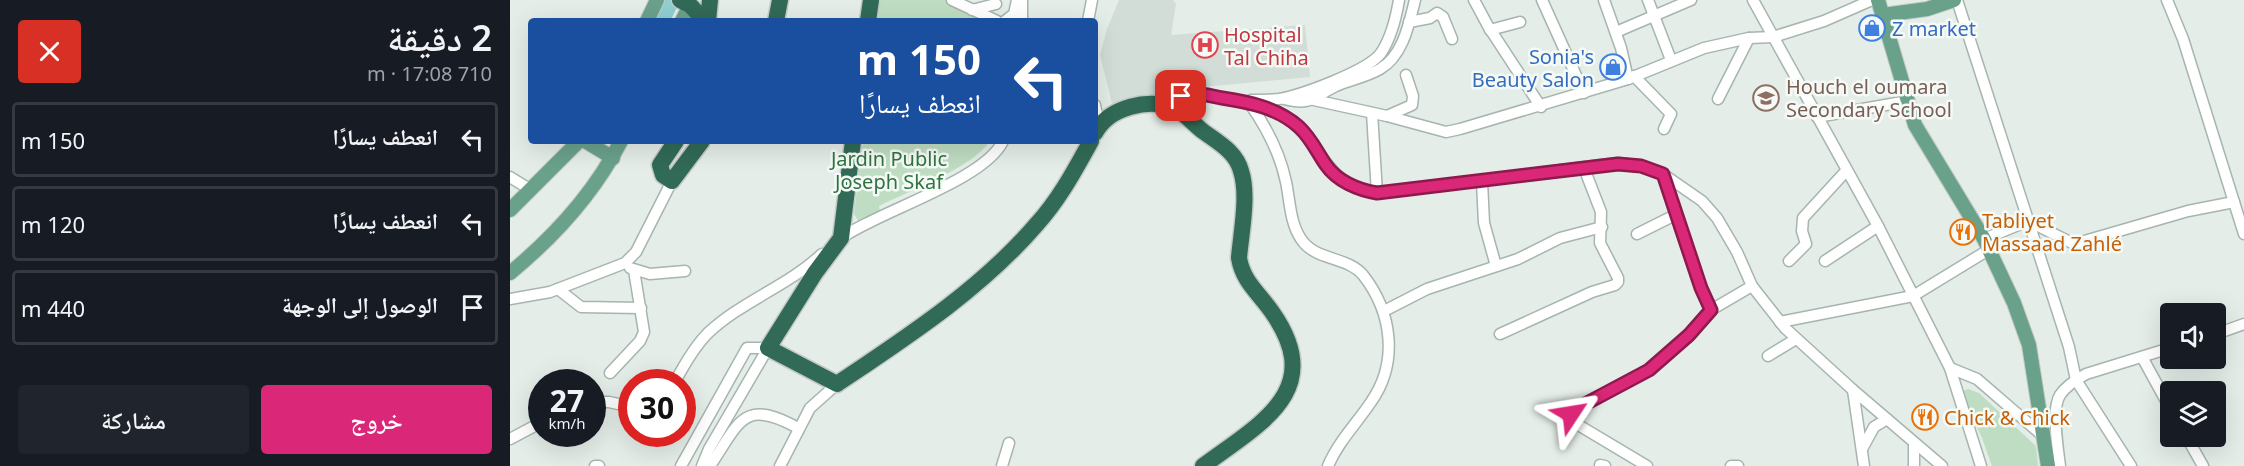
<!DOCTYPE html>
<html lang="ar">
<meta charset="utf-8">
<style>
:root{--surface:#171b24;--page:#20242c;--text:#f1f3f6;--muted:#9ea1a6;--line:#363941;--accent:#db2777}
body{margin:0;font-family:"Noto Sans","Noto Naskh Arabic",sans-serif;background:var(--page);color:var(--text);direction:rtl;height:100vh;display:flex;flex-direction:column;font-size:22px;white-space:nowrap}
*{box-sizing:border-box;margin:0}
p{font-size:20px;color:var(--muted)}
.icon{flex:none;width:33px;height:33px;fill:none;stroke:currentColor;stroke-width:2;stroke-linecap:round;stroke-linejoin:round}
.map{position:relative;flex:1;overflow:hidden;direction:ltr}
.drawer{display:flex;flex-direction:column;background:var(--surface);width:510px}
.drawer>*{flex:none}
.top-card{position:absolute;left:18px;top:18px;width:570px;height:126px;border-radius:6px;box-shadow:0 6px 24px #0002;direction:rtl;background:#1a4fa0;color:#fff;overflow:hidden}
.buttons{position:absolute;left:1650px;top:303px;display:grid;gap:12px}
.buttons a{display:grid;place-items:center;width:66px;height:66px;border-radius:6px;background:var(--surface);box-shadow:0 6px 24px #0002;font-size:30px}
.speed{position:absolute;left:18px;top:369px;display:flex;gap:12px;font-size:30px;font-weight:700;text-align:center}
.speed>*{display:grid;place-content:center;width:78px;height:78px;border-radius:50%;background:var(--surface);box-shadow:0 6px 24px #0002;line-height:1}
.speed small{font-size:15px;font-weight:400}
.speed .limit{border:9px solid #d22;background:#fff;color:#111}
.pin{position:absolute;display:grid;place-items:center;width:51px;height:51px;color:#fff;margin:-26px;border-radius:12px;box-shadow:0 3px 9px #0006}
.me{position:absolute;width:66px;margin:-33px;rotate:57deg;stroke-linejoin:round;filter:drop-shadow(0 0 4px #0008)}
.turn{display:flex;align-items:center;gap:21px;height:126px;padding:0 18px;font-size:27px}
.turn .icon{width:78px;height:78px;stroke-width:2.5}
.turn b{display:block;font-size:42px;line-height:51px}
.round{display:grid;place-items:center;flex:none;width:63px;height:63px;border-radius:6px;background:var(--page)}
.headline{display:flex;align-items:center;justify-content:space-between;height:102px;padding:0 18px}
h1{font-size:36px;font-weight:600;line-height:45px}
.primary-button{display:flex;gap:12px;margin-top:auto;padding:12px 18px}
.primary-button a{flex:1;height:69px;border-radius:6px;background:var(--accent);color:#fff;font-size:24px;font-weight:600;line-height:69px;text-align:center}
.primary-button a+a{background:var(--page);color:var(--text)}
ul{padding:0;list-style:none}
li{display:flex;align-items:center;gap:18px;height:75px;margin:0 12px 9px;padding:0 6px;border:3px solid var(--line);border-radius:6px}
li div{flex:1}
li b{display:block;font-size:22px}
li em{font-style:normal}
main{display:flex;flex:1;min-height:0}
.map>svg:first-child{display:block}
</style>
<main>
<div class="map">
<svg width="1734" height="466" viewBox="0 0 1734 466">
<rect width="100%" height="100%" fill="#e4ede8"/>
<path fill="#d2ddd7" d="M609,0H663L666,4L661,35L795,25L800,77L683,88L602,103L590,55L597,29Z"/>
<g fill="#beddc2">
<path d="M370,0H449L486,21H367Z"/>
<path d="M353,141H480C462,168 399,191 369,206L370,211L349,222L344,214Z"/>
<path d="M1458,389L1469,393L1526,446L1528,466H1482L1472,438L1451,392Z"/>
</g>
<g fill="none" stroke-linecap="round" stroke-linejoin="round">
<path stroke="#8fcfd0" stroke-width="15" d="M152,21L162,0"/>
<g stroke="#a7b5ae" stroke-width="13">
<g id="minor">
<path d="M442,0L487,21"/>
<path d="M512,0V21"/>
<path d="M964,0L978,26L1031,107"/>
<path d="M1032,0L1074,93"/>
<path d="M1094,0L1111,48L1118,79"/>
<path d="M1138,0L1161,60"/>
<path d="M1243,0L1368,226L1440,368L1471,466"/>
<path d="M1447,0L1559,347L1566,380L1621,466"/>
<path d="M1657,0L1673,39L1734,234"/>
<path d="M462,10L486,4"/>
<path d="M495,21L504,14L507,0"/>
<path d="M578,21L582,0"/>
<path d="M899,22L920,18L927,13L933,17L942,39"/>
<path d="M980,30L1010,22"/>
<path d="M1106,32L1181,0"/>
<path d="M1124,76L1161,114L1154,129"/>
<path d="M774,99C802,106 803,97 826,86C840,80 856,77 870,69C893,56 899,24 905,0"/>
<path d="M1208,99L1239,38"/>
<path d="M741,100C750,100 760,100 769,99C791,95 858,71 871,53C881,38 886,18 889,0"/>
<path d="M804,100L877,116L936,132L950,129L1118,79L1194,48L1239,38L1263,37L1314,21L1362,0"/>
<path d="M740,104C757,128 770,153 776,182C780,201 780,223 791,239C805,261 837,256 853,275C882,312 889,362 861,402C847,423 828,442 818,466"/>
<path d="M585,105L589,125"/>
<path d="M659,112C662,106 668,98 674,95C686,88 763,108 775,117C816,144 810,183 867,193L1108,163L1131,166L1153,174L1192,201L1207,218L1227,252L1242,286L1275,328L1343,390L1432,466"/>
<path d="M862,113L867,193"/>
<path d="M877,116L902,105L903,96L896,75"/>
<path d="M1307,117L1398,101"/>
<path d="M1153,174L1191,288L1201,310"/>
<path d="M0,177L21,190"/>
<path d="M972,182L974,223L986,266"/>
<path d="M1127,234L1165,215"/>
<path d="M1474,239L1518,221L1564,244L1678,211L1724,202"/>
<path d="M328,240C368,211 474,181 493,141"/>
<path d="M1279,261L1296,244L1292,231L1293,218L1337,170"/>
<path d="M1315,261L1368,226"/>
<path d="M120,268L140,274L175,271"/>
<path d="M48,289L71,307L131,308"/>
<path d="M0,299L40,292L115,263L126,252L162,181"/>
<path d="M874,311L917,289L1008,259L1050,238L1092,227"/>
<path d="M1270,322L1403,296L1480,249"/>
<path d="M990,334L1082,292L1105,285L1108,282V278L1090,243L1091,212L1074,168"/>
<path d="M1706,334L1734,324"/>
<path d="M1258,356L1286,339"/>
<path d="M1632,357L1660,408"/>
<path d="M1440,368L1467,379L1533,436"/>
<path d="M100,373L130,341L134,332L124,270"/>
<path d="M165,382C174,365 184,347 198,333C232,301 278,286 312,254"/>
<path d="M1343,390L1354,466"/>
<path d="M82,402H99L122,407"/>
<path d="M1676,436L1693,466"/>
<path d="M0,439L32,422"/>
<path d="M1404,443V466"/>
<path d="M1352,449L1364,427L1377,419"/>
<path d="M1090,465L1095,466"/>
<path d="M85,466H89"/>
<path d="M171,466L237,348H258"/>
<path d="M192,466L199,449L258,348"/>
<path d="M200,466C229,423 233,397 288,428"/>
<path d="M270,466L300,408L327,384"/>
<path d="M492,466L499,443"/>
<path d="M1137,466L1065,423L1062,411L1139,370L1179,335L1201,310L1242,286"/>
<path d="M1221,466H1228"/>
<path d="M1550,466C1548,449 1541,409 1550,395C1556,386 1567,379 1576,374L1660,348"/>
</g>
</g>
<g stroke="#c2c9c6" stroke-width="16">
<g id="major">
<path d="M1368,0L1405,125L1474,239L1504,303L1519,345L1538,466"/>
<path d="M1373,15L1417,9L1444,0"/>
<path d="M137,21L147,0"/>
<path d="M172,21L180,5"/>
<path d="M75,141L103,158"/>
<path d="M0,210L69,141"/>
<path d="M0,273C45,236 84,193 111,141"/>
</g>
</g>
<g stroke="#c2c9c6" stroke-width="19">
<g id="highway">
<path d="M170,0L180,5L195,21"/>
<path d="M198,21L200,0"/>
<path d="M266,21L270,0"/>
<path d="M358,21L361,0"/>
<path d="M585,133C599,107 639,97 666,109C677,115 684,125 694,132C709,143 726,152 731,171C739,195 731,233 729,258C733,282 749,293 762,312C817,390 751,423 693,466"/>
<path d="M166,141L150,165L153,175L162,181L192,141"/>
<path d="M343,141L331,238L305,273L258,348L327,384C397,337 471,289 526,225C549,200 565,170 581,141"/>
</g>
</g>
<use href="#minor" stroke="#fff" stroke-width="10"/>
<use href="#major" stroke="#6aa18b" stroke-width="14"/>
<use href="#highway" stroke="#316a56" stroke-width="16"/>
</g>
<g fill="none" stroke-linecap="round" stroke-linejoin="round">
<g stroke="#8e194d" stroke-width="15">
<path id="route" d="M671,96C683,90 700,96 712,98C739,102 768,108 789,127C801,138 807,152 816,165C827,181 848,190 867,193L1108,164L1131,166L1153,174L1191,288L1201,310L1179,335L1139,370L1062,411L1061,414"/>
</g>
<use href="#route" stroke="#db2777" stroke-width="10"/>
</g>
<defs>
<g id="shop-ring" transform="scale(1.35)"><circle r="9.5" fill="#f5faf7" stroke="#3f7fe0" stroke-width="1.5"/><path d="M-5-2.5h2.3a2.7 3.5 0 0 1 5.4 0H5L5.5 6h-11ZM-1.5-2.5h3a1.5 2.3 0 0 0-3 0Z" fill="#3f7fe0"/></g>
<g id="hospital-ring" transform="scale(1.35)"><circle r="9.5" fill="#f5faf7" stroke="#e0444e" stroke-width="1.5"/><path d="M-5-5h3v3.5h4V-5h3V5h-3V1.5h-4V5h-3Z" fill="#e0444e"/></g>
<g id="university-ring" transform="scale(1.35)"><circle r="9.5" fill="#f5faf7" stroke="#8d6e63" stroke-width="1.5"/><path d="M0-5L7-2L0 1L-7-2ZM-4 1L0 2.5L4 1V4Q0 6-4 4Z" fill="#8d6e63"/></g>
<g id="restaurant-ring" transform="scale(1.35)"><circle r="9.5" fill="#f5faf7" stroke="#e8710a" stroke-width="1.5"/><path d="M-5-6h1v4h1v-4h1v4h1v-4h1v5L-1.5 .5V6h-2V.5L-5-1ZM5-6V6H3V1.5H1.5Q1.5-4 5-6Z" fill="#e8710a"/></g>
</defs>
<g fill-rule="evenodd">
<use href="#shop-ring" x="1362" y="28"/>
<use href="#hospital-ring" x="695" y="45"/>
<use href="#shop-ring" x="1103" y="67"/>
<use href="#university-ring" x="1256" y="98"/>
<use href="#restaurant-ring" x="1453" y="232"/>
<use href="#restaurant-ring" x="1415" y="417"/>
</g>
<g text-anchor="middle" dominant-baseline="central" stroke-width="5" stroke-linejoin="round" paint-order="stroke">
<g font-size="20" fill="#366cbe" stroke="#f5faf7" text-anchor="start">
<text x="1382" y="28">Z market</text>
<text x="1084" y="56" text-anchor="end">Sonia's<tspan x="1084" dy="23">Beauty Salon</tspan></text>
</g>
<g font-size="20" fill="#be3a42" stroke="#f5faf7" text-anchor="start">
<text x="714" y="34">Hospital<tspan x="714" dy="23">Tal Chiha</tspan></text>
</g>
<g font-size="20" fill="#785e54" stroke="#f5faf7" text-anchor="start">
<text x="1276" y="86">Houch el oumara<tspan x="1276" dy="23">Secondary School</tspan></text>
</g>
<g font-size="20" fill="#2f7440" stroke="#f5faf7">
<text x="379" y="158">Jardin Public<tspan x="379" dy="23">Joseph Skaf</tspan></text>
</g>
<g font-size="20" fill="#c56008" stroke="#f5faf7" text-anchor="start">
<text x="1472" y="220">Tabliyet<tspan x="1472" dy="23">Massaad Zahlé</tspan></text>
<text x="1434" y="417">Chick &amp; Chick</text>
</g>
</g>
</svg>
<div class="buttons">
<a><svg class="icon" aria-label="sound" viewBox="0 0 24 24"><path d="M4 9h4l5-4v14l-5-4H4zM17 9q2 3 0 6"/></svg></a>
<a><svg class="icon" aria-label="layers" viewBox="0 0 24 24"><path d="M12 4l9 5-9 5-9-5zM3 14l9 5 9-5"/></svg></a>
</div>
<div class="speed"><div>27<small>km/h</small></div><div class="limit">30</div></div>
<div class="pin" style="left:671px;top:96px;background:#d93025"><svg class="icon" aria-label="arrive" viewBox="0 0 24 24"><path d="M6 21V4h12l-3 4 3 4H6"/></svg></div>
<svg class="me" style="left:1061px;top:414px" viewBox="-20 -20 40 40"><path d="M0-17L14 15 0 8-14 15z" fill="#db2777" stroke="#fff" stroke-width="4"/></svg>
<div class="top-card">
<div class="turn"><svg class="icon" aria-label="left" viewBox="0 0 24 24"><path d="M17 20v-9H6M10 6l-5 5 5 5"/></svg><div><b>150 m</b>انعطف يسارًا</div></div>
</div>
</div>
<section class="drawer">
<div class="headline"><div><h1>2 دقيقة</h1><p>710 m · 17:08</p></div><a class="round" style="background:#d93025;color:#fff"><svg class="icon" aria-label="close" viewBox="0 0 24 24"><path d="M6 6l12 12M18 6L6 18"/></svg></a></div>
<ul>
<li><svg class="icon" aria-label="left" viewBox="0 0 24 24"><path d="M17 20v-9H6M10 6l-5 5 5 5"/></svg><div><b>انعطف يسارًا</b></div><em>150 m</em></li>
<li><svg class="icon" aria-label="left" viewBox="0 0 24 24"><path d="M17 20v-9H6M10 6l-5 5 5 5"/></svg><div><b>انعطف يسارًا</b></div><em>120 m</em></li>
<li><svg class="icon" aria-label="arrive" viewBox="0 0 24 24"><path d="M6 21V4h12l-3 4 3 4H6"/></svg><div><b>الوصول إلى الوجهة</b></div><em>440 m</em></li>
</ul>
<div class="primary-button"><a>خروج</a><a>مشاركة</a></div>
</section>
</main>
